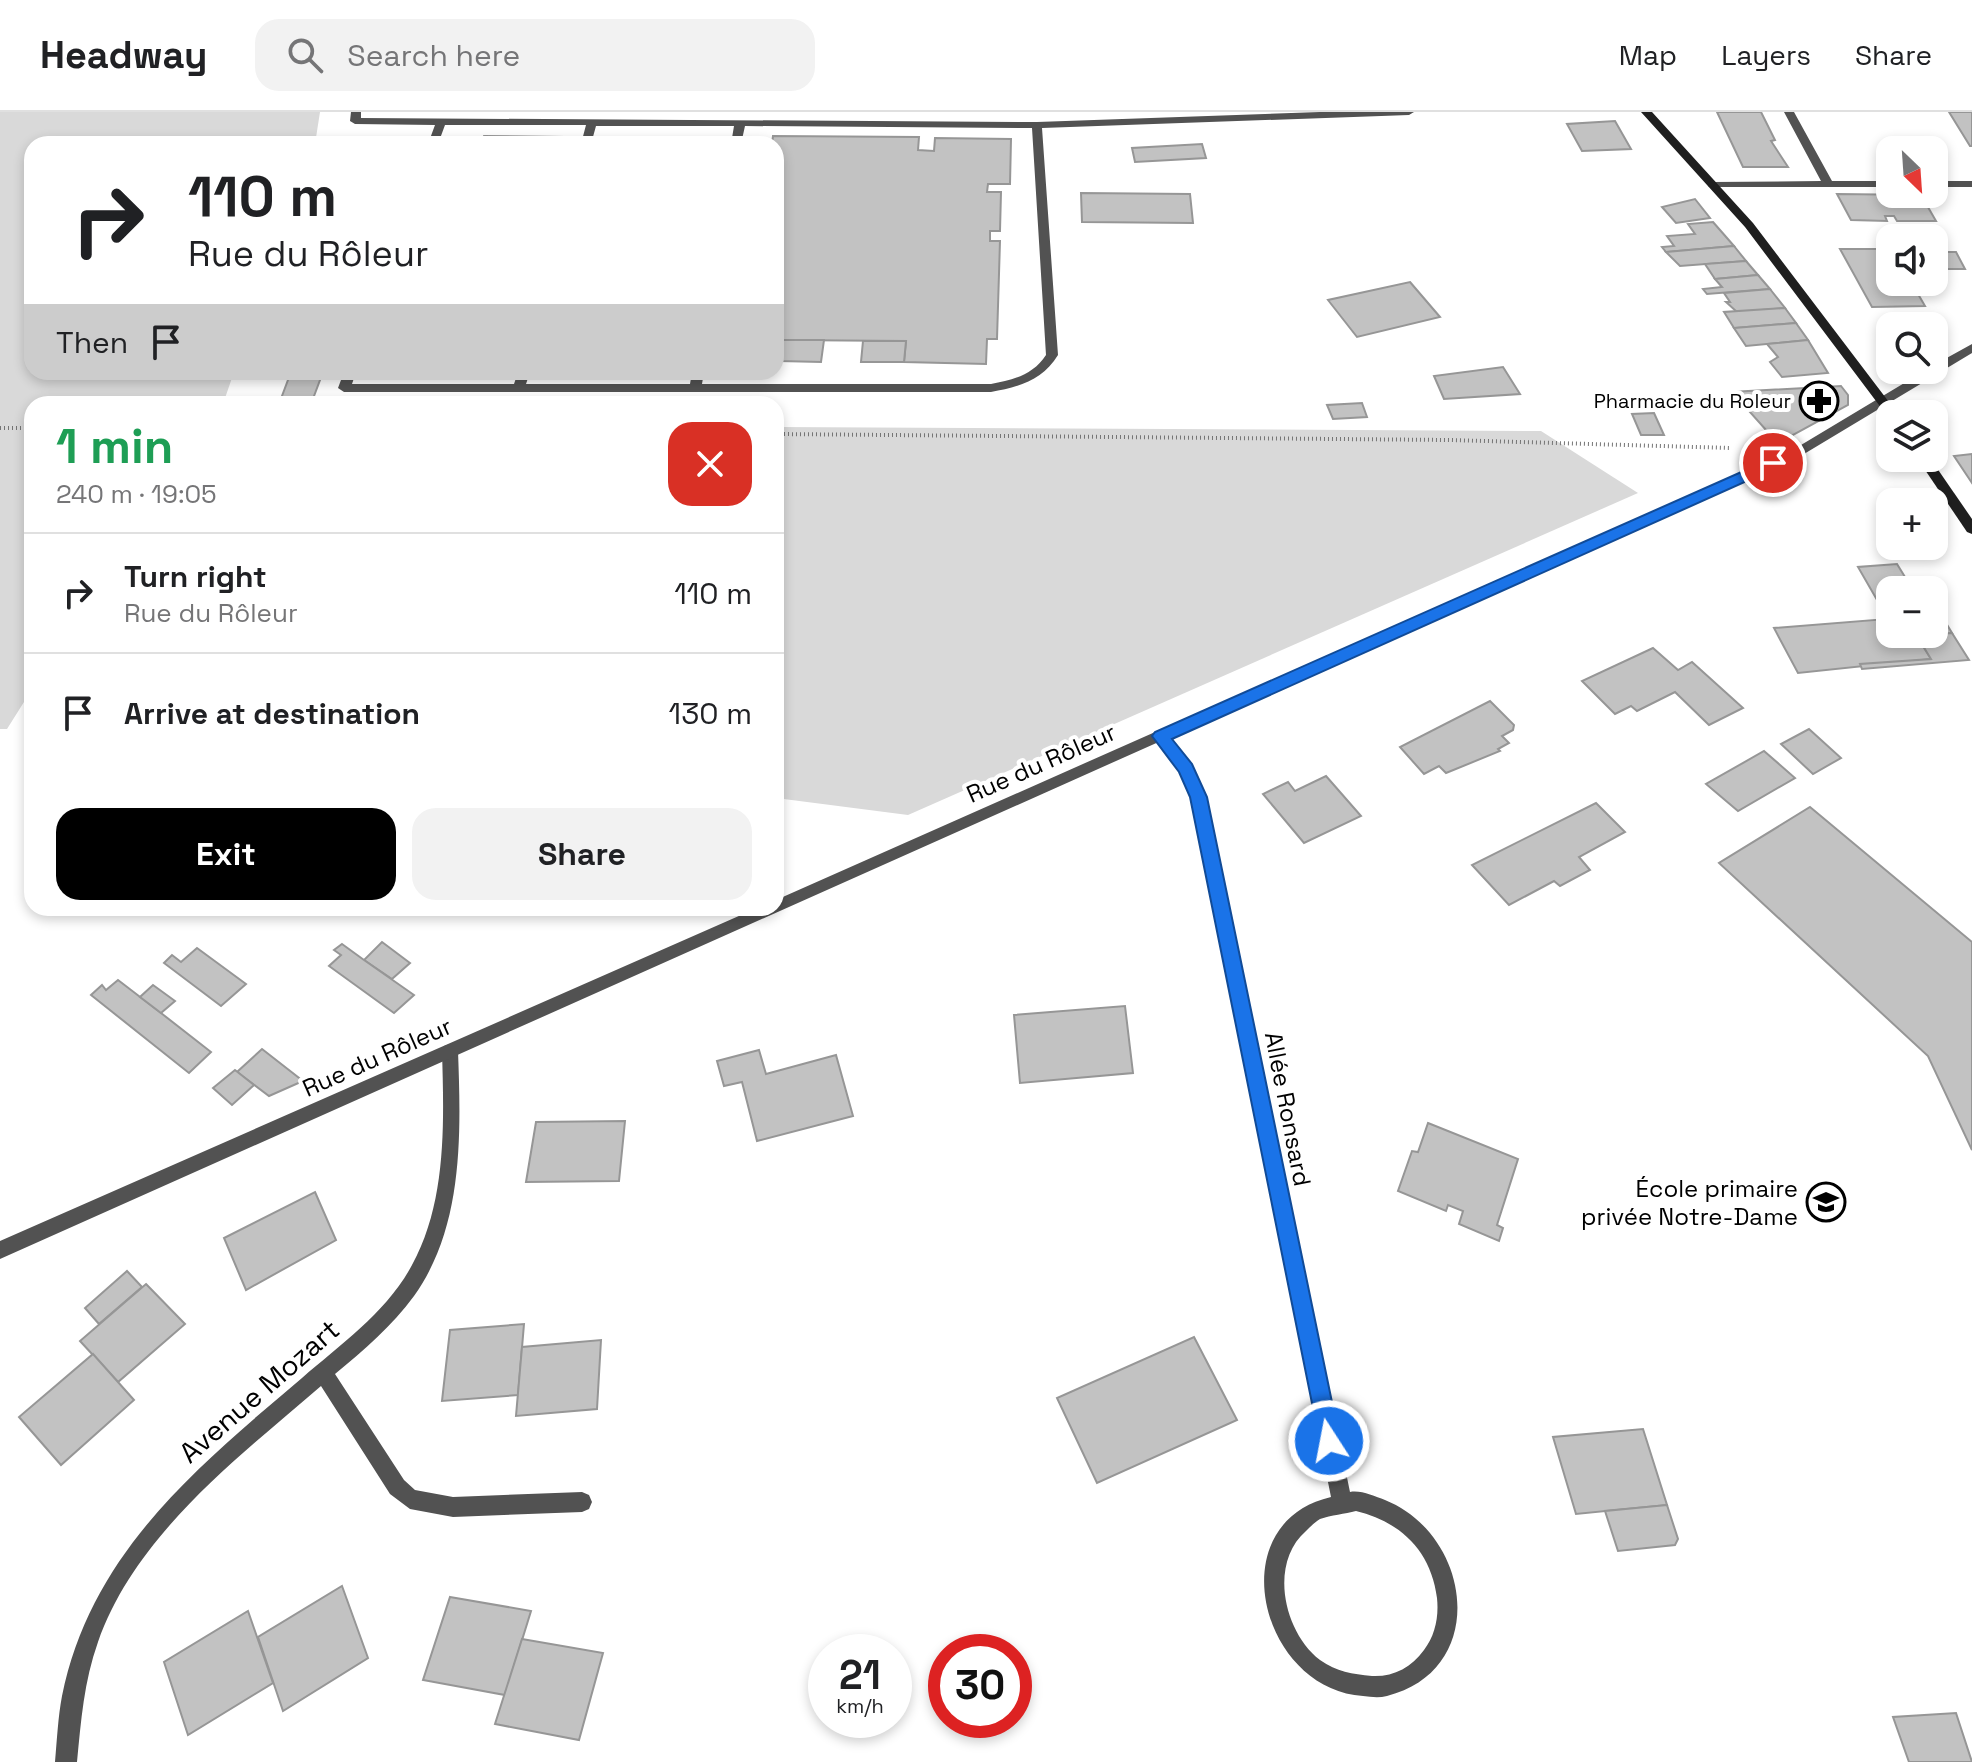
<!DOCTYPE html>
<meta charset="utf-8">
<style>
:root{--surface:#fff;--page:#f2f2f2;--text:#202124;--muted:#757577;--line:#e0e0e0;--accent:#000}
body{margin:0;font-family:"Space Grotesk",sans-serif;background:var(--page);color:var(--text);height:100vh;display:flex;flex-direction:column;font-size:30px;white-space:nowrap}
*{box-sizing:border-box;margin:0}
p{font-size:26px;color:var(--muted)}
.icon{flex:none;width:44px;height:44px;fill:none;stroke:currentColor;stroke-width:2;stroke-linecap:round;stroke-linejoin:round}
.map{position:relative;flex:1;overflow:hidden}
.details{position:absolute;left:24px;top:284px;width:760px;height:520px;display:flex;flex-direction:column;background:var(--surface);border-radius:24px;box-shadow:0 4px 12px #0003}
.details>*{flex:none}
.top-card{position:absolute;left:24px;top:24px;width:760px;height:244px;border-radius:24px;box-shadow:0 4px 12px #0003;background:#fff;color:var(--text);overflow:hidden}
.needle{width:52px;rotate:155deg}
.controls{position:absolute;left:1876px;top:24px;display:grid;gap:16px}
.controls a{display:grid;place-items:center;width:72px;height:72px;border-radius:16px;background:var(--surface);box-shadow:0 4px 12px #0003;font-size:40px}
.speed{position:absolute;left:808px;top:1522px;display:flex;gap:16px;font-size:40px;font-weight:700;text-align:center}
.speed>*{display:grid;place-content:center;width:104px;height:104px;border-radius:50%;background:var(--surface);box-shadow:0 4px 12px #0003;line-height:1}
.speed small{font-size:20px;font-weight:400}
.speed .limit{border:12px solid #d22;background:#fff;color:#111}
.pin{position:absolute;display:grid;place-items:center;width:68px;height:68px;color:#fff;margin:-34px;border:4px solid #fff;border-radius:50%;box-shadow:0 2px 8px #0007}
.me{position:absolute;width:88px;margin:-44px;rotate:349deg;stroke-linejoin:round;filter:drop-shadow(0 0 6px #0008)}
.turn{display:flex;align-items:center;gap:28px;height:168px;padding:0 32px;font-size:36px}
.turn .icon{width:104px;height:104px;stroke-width:2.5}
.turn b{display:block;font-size:56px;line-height:68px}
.then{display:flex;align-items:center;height:76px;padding:0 32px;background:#0003;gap:16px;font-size:30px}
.round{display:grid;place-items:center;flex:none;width:84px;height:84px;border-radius:24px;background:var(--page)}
.overview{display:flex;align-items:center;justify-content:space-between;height:136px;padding:0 32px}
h1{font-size:48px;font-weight:700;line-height:60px;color:#1e9e55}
.cta{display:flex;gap:16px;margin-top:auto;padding:16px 32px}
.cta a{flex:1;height:92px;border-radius:24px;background:var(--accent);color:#fff;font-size:32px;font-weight:700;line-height:92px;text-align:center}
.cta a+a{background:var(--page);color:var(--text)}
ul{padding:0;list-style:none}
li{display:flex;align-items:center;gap:24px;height:120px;padding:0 32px;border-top:2px solid var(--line)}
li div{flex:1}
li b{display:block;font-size:30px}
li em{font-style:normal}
header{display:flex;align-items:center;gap:48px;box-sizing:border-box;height:112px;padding:0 40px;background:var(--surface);border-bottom:2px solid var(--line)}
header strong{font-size:38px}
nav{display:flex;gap:44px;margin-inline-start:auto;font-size:28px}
.search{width:560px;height:72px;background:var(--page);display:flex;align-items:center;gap:20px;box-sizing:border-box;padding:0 28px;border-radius:24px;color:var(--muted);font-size:30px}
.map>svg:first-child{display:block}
</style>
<header>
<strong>Headway</strong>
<div class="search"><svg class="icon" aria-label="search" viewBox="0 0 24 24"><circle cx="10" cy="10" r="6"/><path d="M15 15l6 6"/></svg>Search here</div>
<nav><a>Map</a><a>Layers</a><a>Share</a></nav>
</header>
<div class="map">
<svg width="1972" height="1650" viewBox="0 0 1972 1650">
<rect width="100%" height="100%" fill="#fff"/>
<g fill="#d9d9d9">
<path d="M0,0H320L315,32H32V260H234L223,292H32V591L24,590L7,617H0Z"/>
<path d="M776,315L1541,319L1638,381L908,703L776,686Z"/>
</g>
<g fill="#c2c2c2" stroke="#969696" stroke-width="2">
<path d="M1717,0H1761L1775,28L1771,29L1788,55H1743Z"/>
<path d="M1949,0H1972V34H1970Z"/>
<path d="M1615,9L1631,37L1582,39L1567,12Z"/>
<path d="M484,24L564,25L562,32H454L456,28H482Z"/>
<path d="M773,24L919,25L918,38L934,39L935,26L1011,27L1010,72H988L987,80H1001L1000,119H990V129H1000L997,227H987L986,252L904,250L906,229L783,228L780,249H776V32H772Z"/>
<path d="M1202,32L1206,46L1135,50L1132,36Z"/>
<path d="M1081,81L1190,82L1193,111L1082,110Z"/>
<path d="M1837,82L1921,83L1936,109H1897L1894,104H1885L1887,109L1851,108Z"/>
<path d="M1695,87L1710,106L1676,111L1662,95Z"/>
<path d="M1713,110L1734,134L1666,140L1662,135L1674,134L1667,124L1695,122L1688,112Z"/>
<path d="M1734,134L1746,149L1680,154L1666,140Z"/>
<path d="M1840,137H1890V170H1911L1925,194L1872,195Z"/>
<path d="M1934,140H1956L1965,157H1934Z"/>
<path d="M1746,149L1758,163L1715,167L1705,152Z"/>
<path d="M1758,163L1770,177L1707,182L1703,177L1722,175L1715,167Z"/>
<path d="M1410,170L1440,205L1357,225L1328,188Z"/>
<path d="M1770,177L1785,196L1737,200L1726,190H1730L1724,181Z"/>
<path d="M1785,196L1796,211L1734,216L1724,200Z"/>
<path d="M1796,211L1808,228L1746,234L1734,216Z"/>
<path d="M783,228H824L821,250L780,249Z"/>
<path d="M1808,228L1828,261L1782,265L1770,250L1778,245L1767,232Z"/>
<path d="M863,229H906L904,250H861Z"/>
<path d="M1503,255L1520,282L1444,287L1434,264Z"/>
<path d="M291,260H323L311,292H279Z"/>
<path d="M1841,274L1848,283V293L1782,329L1775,328L1732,280Z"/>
<path d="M1362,291L1367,305L1333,307L1327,293Z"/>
<path d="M1654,301L1664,323H1641L1632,302Z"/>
<path d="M1972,342V371L1954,344Z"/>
<path d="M1897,452L1913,478H1890V522H1934V507L1943,506L1952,521L1917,524L1931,547L1798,561L1774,516L1888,507L1858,455Z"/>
<path d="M1952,521L1969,548L1862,557L1860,552L1931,547L1917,524Z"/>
<path d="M1653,536L1678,558L1692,550L1743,596L1709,613L1675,580L1637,599L1631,594L1615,602L1582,569Z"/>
<path d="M1490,589L1514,613L1513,618L1502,624L1509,631L1498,637L1500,639L1446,661L1439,654L1424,662L1400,635Z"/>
<path d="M1809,617L1841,646L1813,662L1781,632Z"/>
<path d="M1764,639L1795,666L1738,699L1706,672Z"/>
<path d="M1326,664L1361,704L1304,731L1263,682L1288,670L1295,679Z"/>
<path d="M1596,691L1625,720L1579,745L1590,758L1560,774L1554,769L1509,793L1472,753Z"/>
<path d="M1810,695L1972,830V1038L1928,944L1719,751Z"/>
<path d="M382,830L410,851L392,867L364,848Z"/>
<path d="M342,832L364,848L414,883L394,901L329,854L341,843L334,838Z"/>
<path d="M197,836L246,872L221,894L164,851L172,843L181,850Z"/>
<path d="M118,868L161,901L211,940L189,961L91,883L102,873L106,878Z"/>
<path d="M153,873L175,889L161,901L140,885Z"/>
<path d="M1125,894L1133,961L1020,971L1014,903Z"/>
<path d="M262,937L303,969L269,984L237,960Z"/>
<path d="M759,938L766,962L836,943L853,1004L757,1029L742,970L724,974L717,949Z"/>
<path d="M235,958L254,973L232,993L213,976Z"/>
<path d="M625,1009L619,1069L526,1070L536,1010Z"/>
<path d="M1428,1011L1518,1047L1497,1113L1503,1116L1499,1129L1459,1112L1463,1099L1448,1093L1446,1099L1398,1079L1412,1039L1418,1040Z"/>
<path d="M315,1080L336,1128L246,1178L224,1126Z"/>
<path d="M127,1159L142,1175L99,1212L85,1196Z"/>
<path d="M146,1172L185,1212L118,1270L80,1229Z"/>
<path d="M524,1212L518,1283L442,1289L450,1218Z"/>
<path d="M1194,1225L1237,1308L1097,1371L1057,1286Z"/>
<path d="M601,1228L597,1297L516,1304L522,1235Z"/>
<path d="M93,1242L134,1288L61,1353L19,1305Z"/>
<path d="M1643,1317L1667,1393L1576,1402L1553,1325Z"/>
<path d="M1667,1393L1678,1427L1675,1433L1618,1439L1605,1399Z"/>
<path d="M342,1474L368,1546L283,1599L258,1525Z"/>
<path d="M450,1485L531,1499L505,1583L423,1568Z"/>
<path d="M248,1499L273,1571L188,1623L164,1550Z"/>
<path d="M522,1527L603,1541L579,1628L495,1612Z"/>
<path d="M1956,1601L1972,1650H1909L1893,1605Z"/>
</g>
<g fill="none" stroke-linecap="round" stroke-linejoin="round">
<g stroke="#747474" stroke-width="4" stroke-dasharray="1 3" stroke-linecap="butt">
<path d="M0,316H32"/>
<path d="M776,322L1450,328L1731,336"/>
</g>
<g fill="#525252" fill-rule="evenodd">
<path d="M351,0H361V6L1037,10L1320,0H1414L1409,3L1042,16L1058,243C1043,268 1019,275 991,280H344L338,276L344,260H356L352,272H514L518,260H530L526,272H690L692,260H704L702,272H991C1013,268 1033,263 1046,243L1032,16L745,14L741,32H731L734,14H596L591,32H581L586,13H445L438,32H428L435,13L355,12L350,9Z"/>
<path d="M1784,0H1794L1832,69H1890V75H1709L1708,73L1713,70L1821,69Z"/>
<rect x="1934" y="69" width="38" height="6"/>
</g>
<g fill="#525252" fill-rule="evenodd">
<path d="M1161,618L1166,620L1191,652L1207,685L1350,1380C1361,1378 1374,1384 1385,1388C1472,1423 1490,1558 1387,1584C1379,1586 1371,1585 1363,1584C1260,1577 1219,1411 1331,1385L1191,685L1180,659L1154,624ZM1356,1399C1401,1410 1431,1439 1437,1486C1439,1505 1435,1524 1424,1538C1411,1556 1393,1565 1372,1564C1352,1562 1337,1560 1320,1548C1283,1519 1269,1451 1306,1419C1310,1415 1315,1410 1320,1407C1331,1403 1345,1402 1356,1399Z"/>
<path d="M450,932L456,934L458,939C461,1021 464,1114 414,1184C392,1214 364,1238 335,1262L404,1368L415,1378L453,1385L582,1380L589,1383L592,1390L589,1397L582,1400L453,1405L410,1397L390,1382L321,1274C238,1346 136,1422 98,1530C84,1569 81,1609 77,1650H55C57,1628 58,1605 62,1584C91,1441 197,1355 302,1266C341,1232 387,1200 412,1153C447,1089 444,1010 442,939L444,934Z"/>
</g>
<path fill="#525252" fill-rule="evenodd" d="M1972,232V241L1804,342L0,1147V1129L757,796H776V788L1796,336L1926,258H1934V253Z"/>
<g fill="#1f1f1f" fill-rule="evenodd">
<path d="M1641,0H1652L1753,111L1898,302H1890V305H1888L1745,115Z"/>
<path d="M1917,346H1930L1972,407V422L1967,420Z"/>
</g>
</g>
<path fill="#1a73e8" stroke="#114b97" stroke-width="2" d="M1773,346L1780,351L1778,355L1172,627L1192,652L1207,685L1340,1329L1337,1336L1329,1340L1321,1336L1190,685L1179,660L1152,624L1155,620Z"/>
<defs>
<g id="pharmacy-ring" transform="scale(2)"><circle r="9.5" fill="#fff" stroke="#000" stroke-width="1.5"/><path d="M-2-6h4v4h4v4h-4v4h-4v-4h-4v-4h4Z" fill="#000"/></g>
<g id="school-ring" transform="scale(2)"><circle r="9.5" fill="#fff" stroke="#000" stroke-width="1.5"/><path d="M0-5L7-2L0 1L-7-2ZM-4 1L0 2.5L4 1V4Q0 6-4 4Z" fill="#000"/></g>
</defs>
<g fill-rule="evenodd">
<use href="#pharmacy-ring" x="1819" y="289"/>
<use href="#school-ring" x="1826" y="1090"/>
</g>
<g text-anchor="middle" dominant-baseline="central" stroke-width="8" stroke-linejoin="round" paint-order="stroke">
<g font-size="20" fill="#000" stroke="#fff" text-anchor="end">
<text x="1791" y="289">Pharmacie du Roleur</text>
</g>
<g font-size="24" fill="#000" stroke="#fff">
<text transform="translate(1041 651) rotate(-24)">Rue du Rôleur</text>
<text transform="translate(377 945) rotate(-24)">Rue du Rôleur</text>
<text transform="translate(1288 997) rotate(79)">Allée Ronsard</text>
</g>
<g font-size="24" fill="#000" stroke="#fff" text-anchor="end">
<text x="1798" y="1076">École primaire<tspan x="1798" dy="28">privée Notre-Dame</tspan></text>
</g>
<g font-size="28" fill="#000" stroke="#fff">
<text transform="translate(259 1279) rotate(-41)">Avenue Mozart</text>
</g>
</g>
</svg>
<div class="controls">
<a><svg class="needle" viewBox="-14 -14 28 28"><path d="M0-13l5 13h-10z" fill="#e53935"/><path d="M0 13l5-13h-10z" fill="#757577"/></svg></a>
<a><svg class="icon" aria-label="sound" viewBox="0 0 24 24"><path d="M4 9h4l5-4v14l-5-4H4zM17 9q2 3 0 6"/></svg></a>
<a><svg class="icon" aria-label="search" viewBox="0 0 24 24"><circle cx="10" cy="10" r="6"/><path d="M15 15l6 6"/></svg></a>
<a><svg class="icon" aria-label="layers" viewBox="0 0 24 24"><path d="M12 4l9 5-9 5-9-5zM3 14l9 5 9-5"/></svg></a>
<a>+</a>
<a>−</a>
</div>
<div class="speed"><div>21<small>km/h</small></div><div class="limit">30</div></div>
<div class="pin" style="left:1773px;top:351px;background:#d93025"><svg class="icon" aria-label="arrive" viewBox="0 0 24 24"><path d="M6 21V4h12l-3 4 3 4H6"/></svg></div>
<svg class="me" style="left:1329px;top:1329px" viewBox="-20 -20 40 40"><circle r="17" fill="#1a73e8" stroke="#fff" stroke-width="3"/><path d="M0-11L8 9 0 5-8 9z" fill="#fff"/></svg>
<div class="top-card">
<div class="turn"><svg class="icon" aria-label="right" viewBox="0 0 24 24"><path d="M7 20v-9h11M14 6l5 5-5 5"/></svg><div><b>110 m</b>Rue du Rôleur</div></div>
<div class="then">Then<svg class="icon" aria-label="arrive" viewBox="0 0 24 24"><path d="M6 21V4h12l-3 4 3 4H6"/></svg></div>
</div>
<section class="details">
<div class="overview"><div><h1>1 min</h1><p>240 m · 19:05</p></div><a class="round" style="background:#d93025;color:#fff"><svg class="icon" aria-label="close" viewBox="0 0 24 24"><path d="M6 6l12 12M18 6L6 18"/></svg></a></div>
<ul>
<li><svg class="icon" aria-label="right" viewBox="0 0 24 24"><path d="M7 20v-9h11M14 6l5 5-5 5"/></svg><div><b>Turn right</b><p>Rue du Rôleur</p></div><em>110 m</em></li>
<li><svg class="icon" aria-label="arrive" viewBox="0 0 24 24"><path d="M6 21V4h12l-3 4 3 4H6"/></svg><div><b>Arrive at destination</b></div><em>130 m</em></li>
</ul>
<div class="cta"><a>Exit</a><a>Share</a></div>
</section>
</div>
